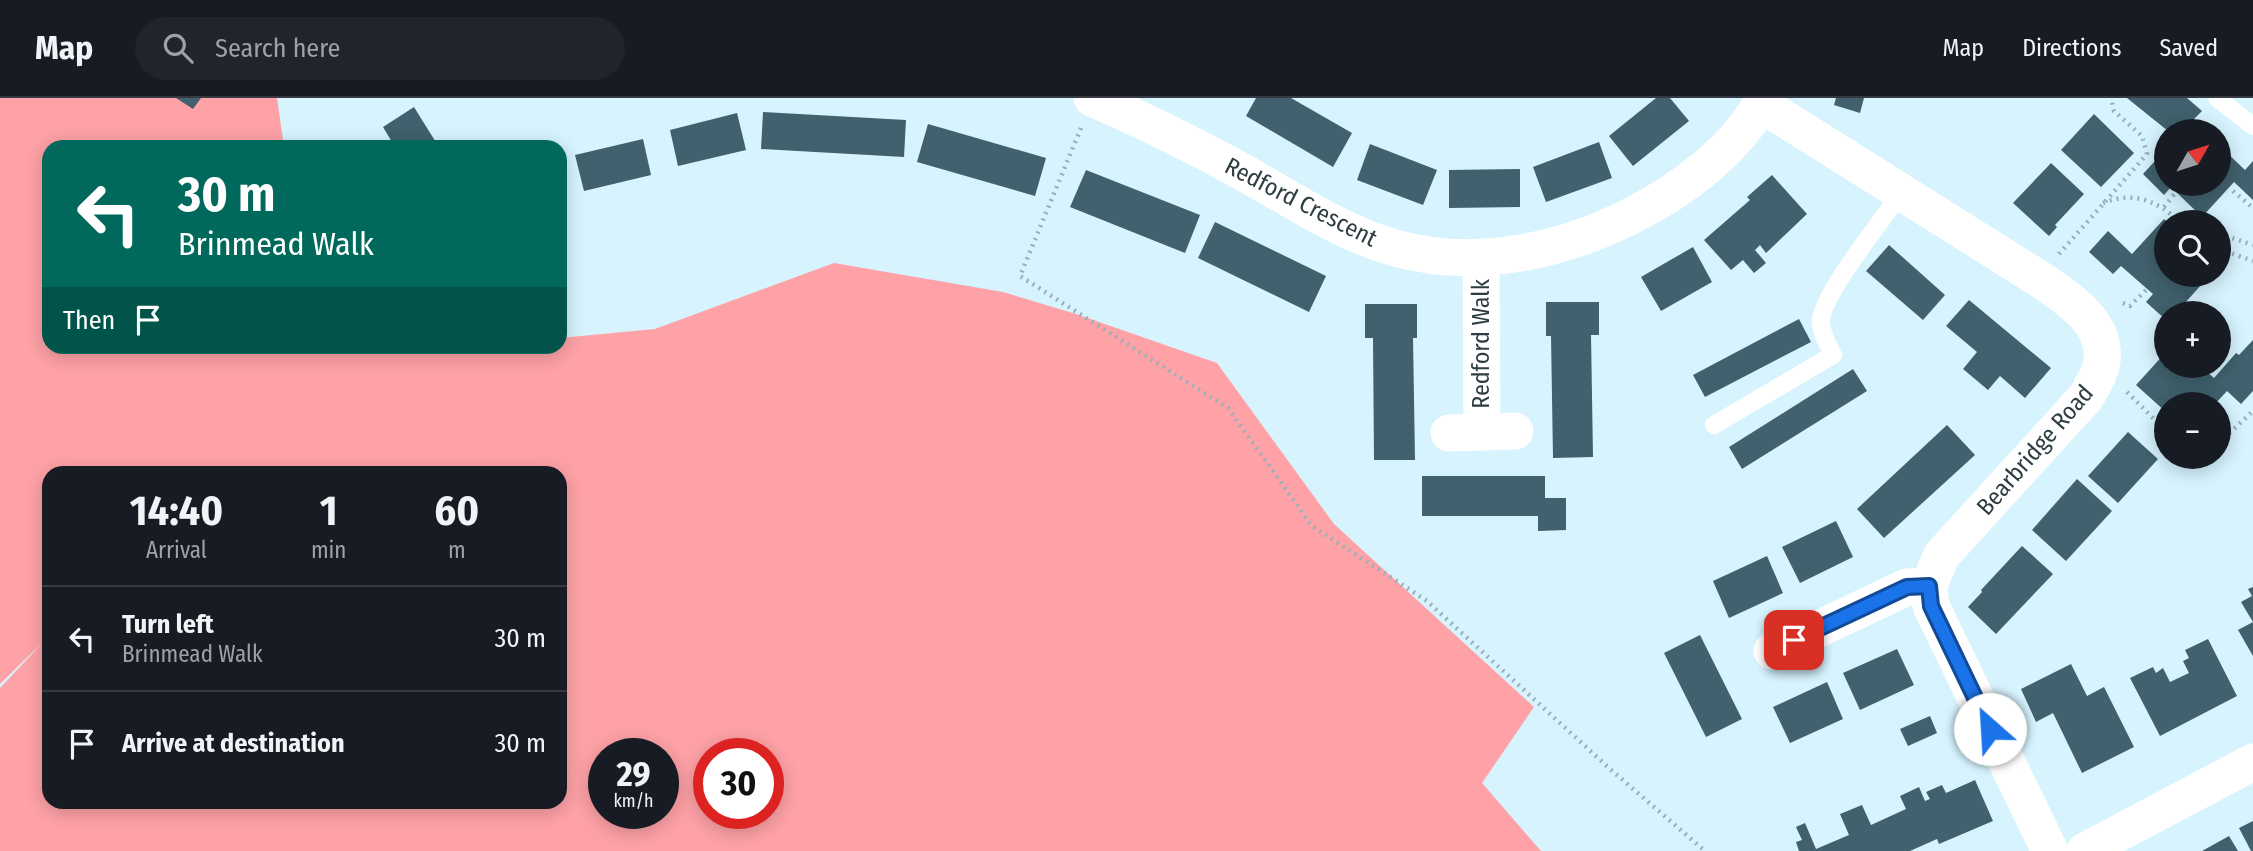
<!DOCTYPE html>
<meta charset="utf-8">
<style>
:root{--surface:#171b24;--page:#20242c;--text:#f1f3f6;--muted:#9ea1a6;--line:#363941}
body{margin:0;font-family:"Fira Sans Condensed",sans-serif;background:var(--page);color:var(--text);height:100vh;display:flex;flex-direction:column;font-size:26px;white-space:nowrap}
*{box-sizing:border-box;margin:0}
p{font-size:23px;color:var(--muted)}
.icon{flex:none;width:38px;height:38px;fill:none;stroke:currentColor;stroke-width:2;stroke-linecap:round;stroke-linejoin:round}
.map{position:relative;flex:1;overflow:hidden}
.side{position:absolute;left:42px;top:368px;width:525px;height:343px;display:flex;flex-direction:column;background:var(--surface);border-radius:21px;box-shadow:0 4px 18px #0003}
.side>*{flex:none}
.top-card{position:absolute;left:42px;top:42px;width:525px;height:214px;border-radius:21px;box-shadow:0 4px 18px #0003;background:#00695c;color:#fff;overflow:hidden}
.needle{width:46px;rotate:51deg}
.buttons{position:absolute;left:2154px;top:21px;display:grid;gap:14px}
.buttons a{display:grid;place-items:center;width:77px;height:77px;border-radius:50%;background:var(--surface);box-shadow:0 4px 18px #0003;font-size:35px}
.speed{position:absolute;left:588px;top:640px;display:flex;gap:14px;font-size:35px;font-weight:700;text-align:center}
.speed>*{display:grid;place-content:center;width:91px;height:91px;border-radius:50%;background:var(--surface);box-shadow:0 4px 18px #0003;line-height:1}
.speed small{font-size:18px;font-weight:400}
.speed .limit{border:10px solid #d22;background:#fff;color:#111}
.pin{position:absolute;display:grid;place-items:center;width:60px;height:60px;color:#fff;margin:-30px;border-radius:14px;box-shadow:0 4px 10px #0006}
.me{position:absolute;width:77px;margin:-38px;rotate:334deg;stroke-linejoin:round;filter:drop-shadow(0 0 5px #0008)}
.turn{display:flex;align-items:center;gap:24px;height:147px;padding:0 21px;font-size:32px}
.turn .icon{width:91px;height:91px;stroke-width:2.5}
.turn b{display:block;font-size:49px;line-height:60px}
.then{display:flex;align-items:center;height:66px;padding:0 21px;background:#0003;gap:14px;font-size:26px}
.eta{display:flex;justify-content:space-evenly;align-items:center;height:119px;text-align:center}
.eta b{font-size:42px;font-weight:700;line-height:49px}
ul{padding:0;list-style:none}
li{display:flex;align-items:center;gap:21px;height:105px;padding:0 21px;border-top:2px solid var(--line)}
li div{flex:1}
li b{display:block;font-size:26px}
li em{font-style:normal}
header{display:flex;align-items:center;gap:42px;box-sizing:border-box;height:98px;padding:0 35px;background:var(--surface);border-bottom:2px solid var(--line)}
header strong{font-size:33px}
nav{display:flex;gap:38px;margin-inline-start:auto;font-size:24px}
.search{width:490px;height:63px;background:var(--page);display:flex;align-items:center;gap:18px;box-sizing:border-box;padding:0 24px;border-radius:38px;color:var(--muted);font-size:26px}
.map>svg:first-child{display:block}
</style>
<header>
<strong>Map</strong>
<div class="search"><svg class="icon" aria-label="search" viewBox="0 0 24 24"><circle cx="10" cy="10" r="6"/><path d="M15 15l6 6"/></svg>Search here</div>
<nav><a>Map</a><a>Directions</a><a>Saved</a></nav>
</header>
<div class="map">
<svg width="2253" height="753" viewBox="0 0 2253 753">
<rect width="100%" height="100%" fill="#d6f3fe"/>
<path fill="#fea2a7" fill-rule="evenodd" d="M0,0H277L284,49H49V248H560V240L655,231L834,165L1003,194L1076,216L1217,265L1334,426L1534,609L1482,685L1541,753H0V590L45,542L0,586ZM49,374H560V704H49ZM604,656H663V716H604ZM709,656H768V716H709Z"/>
<g fill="#40616d">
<path d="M176,0H201L193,11Z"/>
<path d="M1256,0H1291L1352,35L1333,69L1246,18Z"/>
<path d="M1656,0H1670L1689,23L1633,68L1609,38Z"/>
<path d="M1836,0H1864L1860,15L1834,7Z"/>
<path d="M2127,0H2187L2202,13L2188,27L2195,33H2168Z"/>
<path d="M414,9L432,38L439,49H395L383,29Z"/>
<path d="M763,14L906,22L904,59L761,51Z"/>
<path d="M737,15L746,52L678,68L670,32Z"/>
<path d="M2094,16L2134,55L2101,89L2061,52Z"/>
<path d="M928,26L1046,60L1035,98L917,64Z"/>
<path d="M643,41L651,77L584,93L575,57Z"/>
<path d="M1599,44L1612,80L1546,104L1533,69Z"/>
<path d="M1370,46L1437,72L1423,107L1357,82Z"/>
<path d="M2166,51V86H2219V59L2225,53L2245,72L2253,63V102L2234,84L2202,119L2171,89L2164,97L2143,76Z"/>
<path d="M2051,65L2084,96L2055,127L2057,129L2049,138L2013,105Z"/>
<path d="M1520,71V109L1449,110V72Z"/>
<path d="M1086,72L1200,117L1185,155L1070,109Z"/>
<path d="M1772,77L1807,116L1766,155L1760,147L1755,152L1766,165L1754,175L1743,162L1731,172L1704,142L1750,102L1747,99Z"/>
<path d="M2164,121L2166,123V177H2210L2176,215H2166V222L2146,204L2153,196L2121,168L2113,176L2089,154L2108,133L2132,156Z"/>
<path d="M1215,124L1326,178L1309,214L1198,160Z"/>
<path d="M1889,147L1945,197L1923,222L1866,173Z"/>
<path d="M1693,149L1712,184L1661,213L1641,179Z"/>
<path d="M1969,202L2051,270L2025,300L2000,278L1988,292L1963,271L1977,254L1946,228Z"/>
<path d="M1546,204H1599V237H1591L1593,359L1553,360L1551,238H1546Z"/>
<path d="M1365,206H1417V240H1413L1415,362H1374L1373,240H1365Z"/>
<path d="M1799,221L1811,244L1705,299L1693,277Z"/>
<path d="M2253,242V293L2241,306L2227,293L2215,306H2166V314L2136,287L2166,254V268H2194L2203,276L2206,273L2214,280L2236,255L2239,257Z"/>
<path d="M1853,271L1867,293L1742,371L1729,349Z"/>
<path d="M1947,327L1975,357L1884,440L1857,411Z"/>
<path d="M2128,334L2158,361L2118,405L2088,378Z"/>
<path d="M1422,378H1545V400H1566V432L1538,433V418H1422Z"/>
<path d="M2077,381L2112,413L2066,463L2032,432Z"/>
<path d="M1836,423L1853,459L1800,485L1782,449Z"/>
<path d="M2022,448L2053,476L1996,536L1968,509L1982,494L1981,492Z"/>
<path d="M1767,458L1783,495L1729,520L1713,483Z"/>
<path d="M2253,489V558L2238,532L2253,524L2241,504L2252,498L2248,491Z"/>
<path d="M1700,537L1742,621L1706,639L1664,555Z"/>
<path d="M2208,541L2237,598L2160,638L2130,580L2153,569L2156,575L2163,570L2170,584L2189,575L2183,563L2189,560L2185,552Z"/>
<path d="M1897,551L1914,587L1860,612L1843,575Z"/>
<path d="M2071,566L2087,598L2104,589L2134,649L2082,675L2053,615L2036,624L2021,591Z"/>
<path d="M1827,584L1843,621L1790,645L1773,609Z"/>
<path d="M1930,618L1937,635L1908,648L1900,631Z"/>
<path d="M1975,682L1993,723L1939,746L1937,741L1910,753H1799L1796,744L1802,742L1796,729L1805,725L1816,751L1849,737L1840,716L1862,707L1871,727L1906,711L1900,698L1919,689L1925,703L1930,701L1926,694L1942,687L1946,695Z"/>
<path d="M2253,723V753H2251L2239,730Z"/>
<path d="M2229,738L2238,753H2202Z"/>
</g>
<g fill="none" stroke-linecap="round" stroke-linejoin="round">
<g stroke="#98b0b8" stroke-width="4.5" stroke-dasharray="2 5" stroke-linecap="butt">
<path d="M1081,30L1020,178L1228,310L1312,428L1427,503L1610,671L1705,753"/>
<path d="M2233,93L2253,110"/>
<path d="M2103,105C2134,93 2156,102 2180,124"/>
<path d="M2164,109L2176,94"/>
<path d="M2219,144L2232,140L2253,147"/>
<path d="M2219,151L2253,163"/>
<path d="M2059,156L2147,56L2142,38L2114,13L2111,0"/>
<path d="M2123,205L2130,208L2147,191"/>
<path d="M2127,294L2166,333"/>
<path d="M2219,345L2253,313"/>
</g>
<g stroke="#fff" stroke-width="18">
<path d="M2217,0L2253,28"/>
<path d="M1714,327L1833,257C1828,246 1820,234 1821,222C1823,195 1884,120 1902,94"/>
</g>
<g stroke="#fff" stroke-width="37">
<path d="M1092,0C1145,23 1198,49 1248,77C1296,104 1342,135 1395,150C1473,172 1560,154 1631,118C1681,93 1738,51 1764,0"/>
<path d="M1761,6L2038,180C2067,200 2107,223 2102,264C2100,276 2092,288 2086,299L1941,458L1929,488L1931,508L2050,753"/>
<path d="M1481,159L1482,333"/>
<path d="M1449,335L1515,333"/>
<path d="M1772,553L1907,489L1929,488"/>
<path d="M2085,753L2253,664"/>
</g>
</g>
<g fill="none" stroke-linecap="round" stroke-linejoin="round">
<g stroke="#114b97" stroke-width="18">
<path id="route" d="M1794,542L1907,489L1929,488L1931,508L1990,631"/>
</g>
<use href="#route" stroke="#1a73e8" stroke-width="12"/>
</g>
<g text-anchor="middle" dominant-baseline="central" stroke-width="7" stroke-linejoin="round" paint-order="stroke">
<g font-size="24" fill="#2e3d42" stroke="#fff">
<text transform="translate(1301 104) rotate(27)">Redford Crescent</text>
<text transform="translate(1481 246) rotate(-90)">Redford Walk</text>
<text transform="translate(2035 352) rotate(-49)">Bearbridge Road</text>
</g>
</g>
</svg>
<div class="buttons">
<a><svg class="needle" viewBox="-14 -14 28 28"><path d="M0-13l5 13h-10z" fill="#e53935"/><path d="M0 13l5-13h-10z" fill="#9ea1a6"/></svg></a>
<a><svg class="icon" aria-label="search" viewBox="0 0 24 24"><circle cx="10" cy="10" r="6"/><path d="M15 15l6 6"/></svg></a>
<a>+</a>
<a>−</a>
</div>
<div class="speed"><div>29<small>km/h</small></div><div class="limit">30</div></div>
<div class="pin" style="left:1794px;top:542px;background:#d93025"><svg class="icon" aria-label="arrive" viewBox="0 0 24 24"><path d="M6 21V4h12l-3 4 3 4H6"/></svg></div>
<svg class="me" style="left:1990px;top:631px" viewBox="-20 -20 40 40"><circle r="19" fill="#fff"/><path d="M0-13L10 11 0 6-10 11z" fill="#1a73e8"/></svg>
<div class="top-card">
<div class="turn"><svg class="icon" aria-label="left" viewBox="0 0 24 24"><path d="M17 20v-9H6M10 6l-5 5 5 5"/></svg><div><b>30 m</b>Brinmead Walk</div></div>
<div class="then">Then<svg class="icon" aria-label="arrive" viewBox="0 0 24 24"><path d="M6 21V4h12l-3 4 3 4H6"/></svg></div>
</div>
<section class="side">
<div class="eta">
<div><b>14:40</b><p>Arrival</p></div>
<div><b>1</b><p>min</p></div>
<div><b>60</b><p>m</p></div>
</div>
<ul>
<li><svg class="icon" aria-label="left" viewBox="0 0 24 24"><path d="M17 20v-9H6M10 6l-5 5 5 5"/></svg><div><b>Turn left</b><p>Brinmead Walk</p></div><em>30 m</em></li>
<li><svg class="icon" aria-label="arrive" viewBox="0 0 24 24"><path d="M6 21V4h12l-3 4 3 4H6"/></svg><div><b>Arrive at destination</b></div><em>30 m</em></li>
</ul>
</section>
</div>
